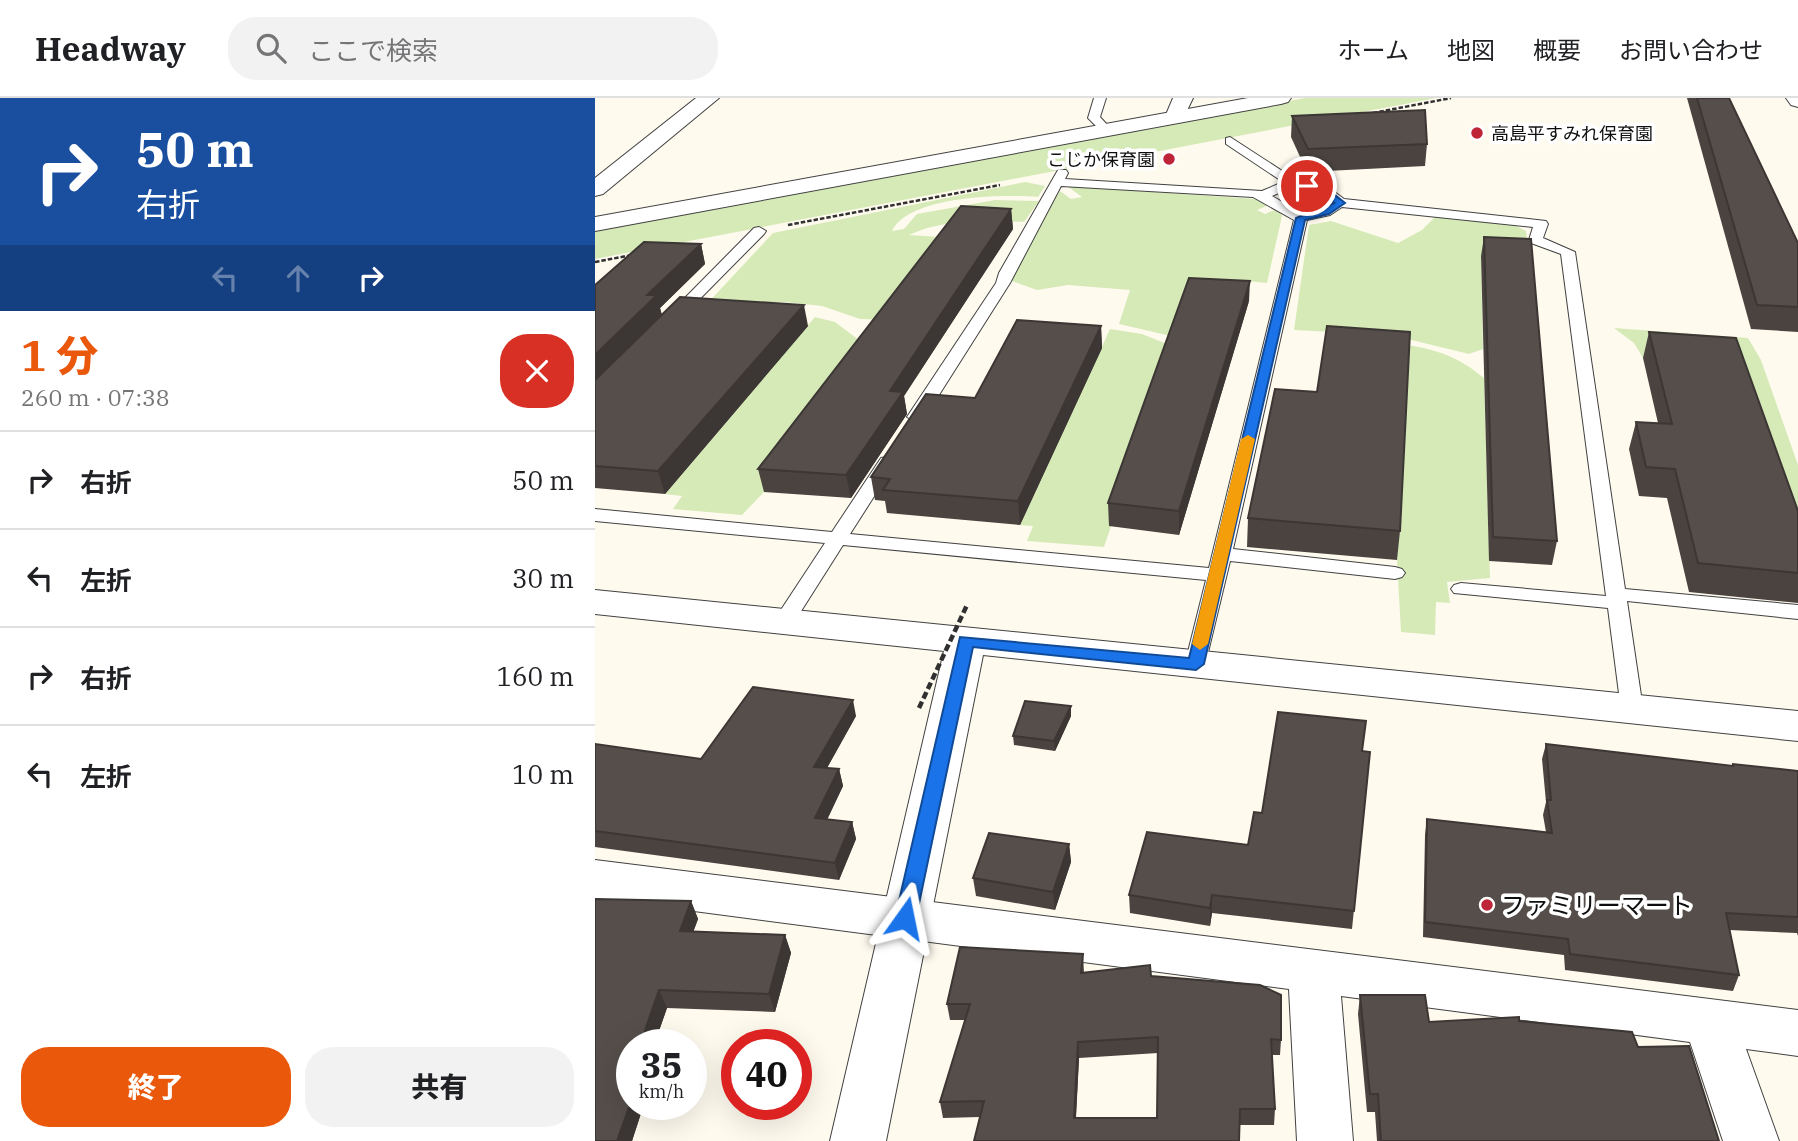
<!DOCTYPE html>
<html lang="ja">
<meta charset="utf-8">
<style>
:root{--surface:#fff;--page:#f2f2f2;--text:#202124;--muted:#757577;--line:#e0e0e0;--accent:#ea580c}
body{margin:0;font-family:"IBM Plex Serif","Noto Sans JP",serif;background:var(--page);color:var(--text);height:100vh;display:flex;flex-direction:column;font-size:26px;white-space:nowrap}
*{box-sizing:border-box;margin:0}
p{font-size:23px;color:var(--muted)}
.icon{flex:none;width:38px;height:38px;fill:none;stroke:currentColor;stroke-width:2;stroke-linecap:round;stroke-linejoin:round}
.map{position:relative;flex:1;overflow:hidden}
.drawer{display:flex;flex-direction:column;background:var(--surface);width:595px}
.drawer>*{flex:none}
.top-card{background:#1a4fa0;color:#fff;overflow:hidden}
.speed{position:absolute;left:21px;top:931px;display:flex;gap:14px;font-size:35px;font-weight:700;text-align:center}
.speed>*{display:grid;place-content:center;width:91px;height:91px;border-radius:50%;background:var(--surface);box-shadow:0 7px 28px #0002;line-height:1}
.speed small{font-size:18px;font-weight:400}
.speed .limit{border:10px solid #d22;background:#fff;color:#111}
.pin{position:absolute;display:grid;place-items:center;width:60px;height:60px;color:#fff;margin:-30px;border:4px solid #fff;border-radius:50%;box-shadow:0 2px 7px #0007}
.me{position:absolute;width:77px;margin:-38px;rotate:12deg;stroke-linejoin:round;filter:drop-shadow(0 0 5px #0008)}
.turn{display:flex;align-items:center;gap:24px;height:147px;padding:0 21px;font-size:32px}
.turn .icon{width:91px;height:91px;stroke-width:2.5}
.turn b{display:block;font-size:49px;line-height:60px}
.lanes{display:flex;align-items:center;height:66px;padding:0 21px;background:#0003;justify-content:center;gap:35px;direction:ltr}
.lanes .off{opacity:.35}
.round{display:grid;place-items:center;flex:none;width:74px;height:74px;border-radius:28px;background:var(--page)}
.headline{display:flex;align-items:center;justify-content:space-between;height:119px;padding:0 21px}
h1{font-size:42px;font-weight:800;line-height:52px;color:var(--accent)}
.button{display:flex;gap:14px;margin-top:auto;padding:14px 21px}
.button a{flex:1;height:80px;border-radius:28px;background:var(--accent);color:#fff;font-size:28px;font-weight:800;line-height:80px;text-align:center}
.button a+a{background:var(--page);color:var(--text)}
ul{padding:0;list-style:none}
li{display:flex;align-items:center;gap:21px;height:98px;padding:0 21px;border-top:2px solid var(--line)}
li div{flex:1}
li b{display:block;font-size:26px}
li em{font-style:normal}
header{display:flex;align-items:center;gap:42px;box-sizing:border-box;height:98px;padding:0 35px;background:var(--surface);border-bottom:2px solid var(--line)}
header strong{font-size:33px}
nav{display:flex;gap:38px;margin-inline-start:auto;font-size:24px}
.search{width:490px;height:63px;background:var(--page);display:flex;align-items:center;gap:18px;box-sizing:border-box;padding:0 24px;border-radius:28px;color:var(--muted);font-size:26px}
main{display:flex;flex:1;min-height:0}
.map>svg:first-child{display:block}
</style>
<header>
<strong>Headway</strong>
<div class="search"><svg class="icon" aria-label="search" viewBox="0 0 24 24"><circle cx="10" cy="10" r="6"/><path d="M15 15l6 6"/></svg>ここで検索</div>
<nav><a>ホーム</a><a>地図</a><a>概要</a><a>お問い合わせ</a></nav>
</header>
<main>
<section class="drawer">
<div class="top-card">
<div class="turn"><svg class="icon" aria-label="right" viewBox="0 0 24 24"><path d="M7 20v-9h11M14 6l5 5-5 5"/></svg><div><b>50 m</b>右折</div></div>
<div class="lanes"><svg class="icon off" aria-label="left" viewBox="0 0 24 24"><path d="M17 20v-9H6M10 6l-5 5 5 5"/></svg><svg class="icon off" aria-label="ahead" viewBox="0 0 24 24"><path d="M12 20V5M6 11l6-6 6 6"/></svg><svg class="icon" aria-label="right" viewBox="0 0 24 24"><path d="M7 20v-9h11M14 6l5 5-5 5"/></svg></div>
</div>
<div class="headline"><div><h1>1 分</h1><p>260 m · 07:38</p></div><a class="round" style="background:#d93025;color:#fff"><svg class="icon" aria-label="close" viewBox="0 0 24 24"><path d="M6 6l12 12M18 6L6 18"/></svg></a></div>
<ul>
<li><svg class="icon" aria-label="right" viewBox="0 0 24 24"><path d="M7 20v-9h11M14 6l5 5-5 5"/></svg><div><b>右折</b></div><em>50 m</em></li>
<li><svg class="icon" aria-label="left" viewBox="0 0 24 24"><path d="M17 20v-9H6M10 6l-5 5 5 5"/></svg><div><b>左折</b></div><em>30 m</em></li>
<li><svg class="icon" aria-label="right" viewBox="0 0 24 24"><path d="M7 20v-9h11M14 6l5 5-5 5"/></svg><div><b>右折</b></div><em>160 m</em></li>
<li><svg class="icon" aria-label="left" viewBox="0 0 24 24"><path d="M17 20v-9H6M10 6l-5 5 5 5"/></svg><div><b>左折</b></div><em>10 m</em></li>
</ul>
<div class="button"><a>終了</a><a>共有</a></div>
</section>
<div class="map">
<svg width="1203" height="1043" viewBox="0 0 1203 1043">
<rect width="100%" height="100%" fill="#fffaee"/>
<g fill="#d6eab8">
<path d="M710,0H841L0,161V132Z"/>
<path d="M430,84L450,88L443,99C405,96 314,98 297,133L309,131L322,116L400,102L444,103L429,124C392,123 349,120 314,137L359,140L298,222L265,221L227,208L189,204L109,209L178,135Z"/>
<path d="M472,88L661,101L674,107L662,112L670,116L682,111L687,118L672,185L652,183L580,239L524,226L535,192L473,187L442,192L417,183L416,171L465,93L476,101L487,99Z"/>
<path d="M840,119L919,127L931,133L934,156L886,159L888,251L874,256L796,237L699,232L714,127L736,123L803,145L827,132Z"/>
<path d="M220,219L240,224L276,251L169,394L147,417L78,411L87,398L70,396Z"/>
<path d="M1019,230L1153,240L1166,262L1203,367V471L1133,266L1048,260L1039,245Z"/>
<path d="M515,231L547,236L577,248L509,449L432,443L438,428L425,427Z"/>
<path d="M811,247C842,251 865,260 889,280L895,480L852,484L855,505L841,504L840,537L806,534L802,462Z"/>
</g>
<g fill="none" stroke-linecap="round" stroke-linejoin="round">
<g stroke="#414141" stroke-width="2">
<g id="service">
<path d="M499,0H511L505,19L517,32L515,34H507L493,20Z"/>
<path d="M635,39L701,82L733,89L749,101L951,123L953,126L948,140L980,154L1030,491L1203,507V521L1032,503L1048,611L1045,616L1037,619L1029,616L1026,611L1013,510L859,495L856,491L859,487L866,485L1011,498L966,156L936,145L934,142L938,129L747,109L735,117L712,122L638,451L800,469L807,471L810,475L807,479L800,481L635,463L609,571H593L590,566L611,482L248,447L196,529H182L178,524L230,445L0,423V411L237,434L286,360L292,359L301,364L255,436L614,470L699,122L658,99L466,88L415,185L330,319L321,324L312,319L401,185L404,175L463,72H471L473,75L470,81L667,93L688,84L631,46V40ZM698,89L724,95L736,105L725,111L708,116L677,98Z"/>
<path d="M164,129L171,133L169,136L83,223H73L70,220L73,217L159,130Z"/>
</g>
</g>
<g stroke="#414141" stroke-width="2">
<g id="minor">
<path d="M578,0H598L587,23H573L570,19Z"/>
<path d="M1191,0H1203V9L1196,7Z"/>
<path d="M0,762L1203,912V958L1151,951L1184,1043H1128L1095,944L746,898L758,1043H702L694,891L0,800Z"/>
</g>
</g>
<g stroke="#414141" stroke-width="2">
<g id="tertiary">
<path d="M101,0H124L8,96L0,98V80Z"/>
<path d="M653,0H696L693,4L686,6L0,133V119Z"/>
<path d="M0,492L1203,613V643L388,557L291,1043H235L349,553L0,516Z"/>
</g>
</g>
<g stroke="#303030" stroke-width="2.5" stroke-dasharray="4.5 2" stroke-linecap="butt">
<path d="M778,15L856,0"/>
<path d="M193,127L405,87"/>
<path d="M0,164L37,157"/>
</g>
<use href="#service" fill="#fff" fill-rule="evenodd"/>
<use href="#minor" fill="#fff" fill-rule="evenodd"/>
<use href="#tertiary" fill="#fff" fill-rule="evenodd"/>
<path stroke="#303030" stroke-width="4.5" stroke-dasharray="7 3.5" stroke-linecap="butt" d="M324,610L372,507"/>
</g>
<g fill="#4a4340" fill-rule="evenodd">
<path d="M1092,0H1134L1203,145V234L1156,231Z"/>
<path d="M697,18L832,46L830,68L712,74L696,39Z"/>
<path d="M416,111L418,131L309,298L312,316L256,400L169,394L163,371Z"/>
<path d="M889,139L962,443L957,467L894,463L886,158Z"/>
<path d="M106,146L110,166L65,210L67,217L213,228L70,396L0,390V187Z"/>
<path d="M654,203L584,437L514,428L513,405Z"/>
<path d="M506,228L507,250L425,427L292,415L290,403L280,402L276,379L380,300Z"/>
<path d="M1054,234L1203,413V505L1094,494L1072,400L1044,398L1034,351L1041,324L1063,325L1048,260Z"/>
<path d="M653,420L805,433L802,462L652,449Z"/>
<path d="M261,618L232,670L244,671L248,688L232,721L257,724L261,741L244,782L0,749V646L106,661Z"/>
<path d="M476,618L460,653L419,647L418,638Z"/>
<path d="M951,646L1137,668L1138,666L1203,673V838L1202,835L1134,832L1144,877L1138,893L970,872L969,857L828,839L830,737L832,721L951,734L948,717L951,704L947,661Z"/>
<path d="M768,653L775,654L757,831L617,815L615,828L535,815L534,797L653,747L667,715Z"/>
<path d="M474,746L476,764L460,812L381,798L378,780Z"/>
<path d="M0,801L96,803L103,821L98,834L190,837L196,855L180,914L72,910L59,947H37V1006H49L37,1043H0Z"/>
<path d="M488,856L489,875L556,878L686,942L685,957H677L680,1011L679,1027H645L385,1019L348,1020L345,1004L370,922H355L352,906ZM563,955L562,1020H481L484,960Z"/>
<path d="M765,897L834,924L924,923L1043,949L1124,1043H782L780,1014H772L763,916Z"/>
</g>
<g fill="#3c3734">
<path d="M416,111L418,131L309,298L312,316L256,400L251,377L295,293Z"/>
<path d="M106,146L110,166L65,210L67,218L0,285V257L52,197Z"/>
<path d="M655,183L654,203L584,437V413Z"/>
<path d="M209,207L213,228L70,396L63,373Z"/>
<path d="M506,228L507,250L425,427L423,403Z"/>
<path d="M258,602L261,618L223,686L219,669Z"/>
<path d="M476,608V618L460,653L459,643Z"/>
<path d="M244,671L248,688L225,737L220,720Z"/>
<path d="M257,724L261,741L244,782L240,765Z"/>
<path d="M474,746L476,764L460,812L458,794Z"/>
<path d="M617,797V815L615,828V810Z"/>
<path d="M96,803L103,821L92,851L85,833Z"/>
<path d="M190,837L196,855L180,914L174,896Z"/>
<path d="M64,892L72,910L59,947H45Z"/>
<path d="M483,944L484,960L480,1035L479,1020Z"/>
<path d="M37,1001V1006H49L37,1043H22Z"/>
</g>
<g fill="#564e4a" stroke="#3c3734" stroke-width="2" fill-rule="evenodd">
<path d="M1102,0H1134L1203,145V209L1162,207Z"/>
<path d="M830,12L832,46L713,51L697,18Z"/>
<path d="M366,108L416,111L295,293L308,294L251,377L163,371Z"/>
<path d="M889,139L936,141L962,443L898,439Z"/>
<path d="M49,144L106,146L52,197H62L0,257V187Z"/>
<path d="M594,180L655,183L584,413L513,405Z"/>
<path d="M85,199L209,207L63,373L0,368V282Z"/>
<path d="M422,222L506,228L423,403L288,392L295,381L276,379L331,296L380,300Z"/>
<path d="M732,228L815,234L805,433L653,420L680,291L722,294Z"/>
<path d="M1054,234L1141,240L1203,413V475L1103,465L1080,371L1051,369L1041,324L1077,326Z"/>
<path d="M158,589L258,602L219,669L244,671L220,720L257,724L240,765L0,733V646L106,661Z"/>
<path d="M430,603L476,608L459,643L418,638Z"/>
<path d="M683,614L771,623L767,653L775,654L759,813L617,797L615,810L534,797L552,734L653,747L659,714L667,715Z"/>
<path d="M951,646L1138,668V666L1203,673V819L1131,815L1144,877L975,856L973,841L830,824L832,721L957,735L952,702H956Z"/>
<path d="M394,735L474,746L458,794L378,780Z"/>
<path d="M0,801L96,803L85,833L190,837L174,896L64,892L45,947H37V969L35,974H37V1001L22,1043H0Z"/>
<path d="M365,849L488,856L486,875L555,867L556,878L665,887L686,897V942L676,941L680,1011H645L644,1043H379L389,1003L345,1004L375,906H352ZM563,939L562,1020H479L483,944Z"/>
<path d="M765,897H830L834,924L924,919V923L1037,934L1043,949L1094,948L1124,1043H786L783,996H775Z"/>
</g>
<path fill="#1a73e8" stroke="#114b97" stroke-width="2" d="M712,85L731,90L750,105L734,116L710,122L609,566L601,572L378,549L321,820L318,826L310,828L303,826L300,820L365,539L594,560L701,120L739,105L725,94L709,90L708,88Z"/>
<path fill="#f59e0b" d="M653,337L660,341L613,546L605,552L597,546L646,341Z"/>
<g fill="#bf2539" stroke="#fff" stroke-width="2.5">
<circle cx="882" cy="35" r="7"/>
<circle cx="574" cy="61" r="7"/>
<circle cx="892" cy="807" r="7"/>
</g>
<g text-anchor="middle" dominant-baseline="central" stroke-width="7" stroke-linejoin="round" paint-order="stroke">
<g font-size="18" fill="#0e0e0e" stroke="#fff" text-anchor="start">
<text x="896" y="35">高島平すみれ保育園</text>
<text x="560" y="61" text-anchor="end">こじか保育園</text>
</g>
<g font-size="24" fill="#0e0e0e" stroke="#fff" text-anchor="start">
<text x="906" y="807">ファミリーマート</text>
</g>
</g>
</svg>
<div class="speed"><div>35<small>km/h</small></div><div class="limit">40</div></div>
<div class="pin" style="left:712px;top:88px;background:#d93025"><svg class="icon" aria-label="arrive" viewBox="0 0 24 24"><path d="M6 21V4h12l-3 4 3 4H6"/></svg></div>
<svg class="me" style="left:310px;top:820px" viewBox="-20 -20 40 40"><path d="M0-17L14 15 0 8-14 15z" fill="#1a73e8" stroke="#fff" stroke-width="4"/></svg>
</div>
</main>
